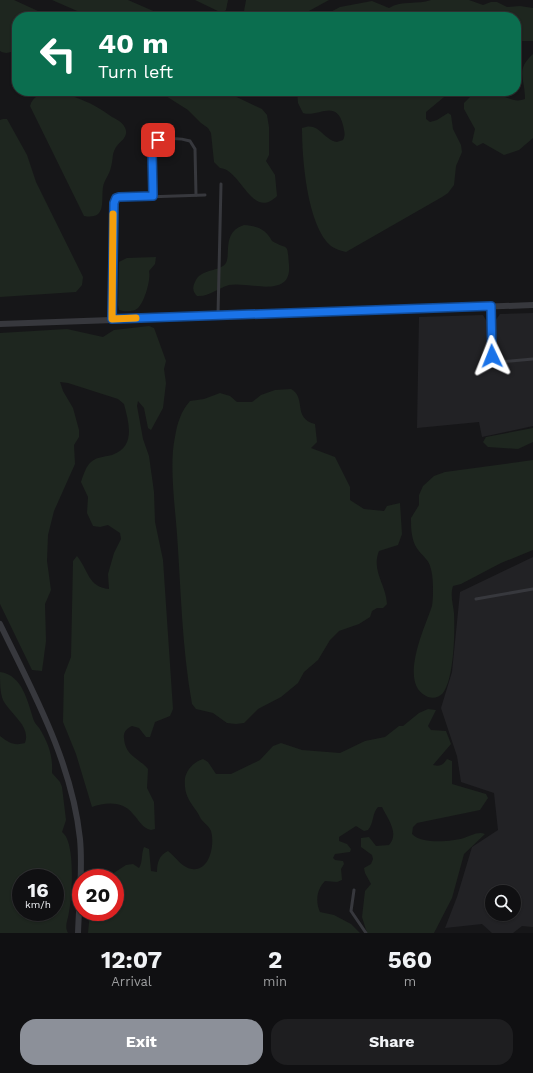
<!DOCTYPE html>
<style>
:root{--surface:#101012;--page:#1e1e20;--text:#f1f3f6;--muted:#9c9d9f;--line:#303032;--accent:#8c9099}
body{margin:0;font-family:"Work Sans",sans-serif;background:var(--page);color:var(--text);height:100vh;display:flex;flex-direction:column;font-size:15px;white-space:nowrap}
*{box-sizing:border-box;margin:0}
p{font-size:13px;color:var(--muted)}
.icon{flex:none;width:22px;height:22px;fill:none;stroke:currentColor;stroke-width:2;stroke-linecap:round;stroke-linejoin:round}
.map{position:relative;height:933px;overflow:hidden}
.drawer{display:flex;flex-direction:column;background:var(--surface);flex:1}
.drawer>*{flex:none}
.banner{position:absolute;left:12px;top:12px;width:509px;height:84px;border-radius:16px;box-shadow:0 1px 3px #0004,0 0 0 1px var(--line);background:#0b6e4f;color:#fff;overflow:hidden}
.tools{position:absolute;left:485px;top:885px;display:grid;gap:8px}
.tools a{display:grid;place-items:center;width:36px;height:36px;border-radius:50%;background:var(--surface);box-shadow:0 1px 3px #0004,0 0 0 1px var(--line);font-size:20px}
.speed{position:absolute;left:12px;top:869px;display:flex;gap:8px;font-size:20px;font-weight:700;text-align:center}
.speed>*{display:grid;place-content:center;width:52px;height:52px;border-radius:50%;background:var(--surface);box-shadow:0 1px 3px #0004,0 0 0 1px var(--line);line-height:1}
.speed small{font-size:10px;font-weight:400}
.speed .limit{border:6px solid #d22;background:#fff;color:#111}
.pin{position:absolute;display:grid;place-items:center;width:34px;height:34px;color:#fff;margin:-17px;border-radius:8px;box-shadow:0 2px 6px #0006}
.me{position:absolute;width:44px;margin:-22px;rotate:358deg;stroke-linejoin:round;filter:drop-shadow(0 0 3px #0008)}
.turn{display:flex;align-items:center;gap:14px;height:84px;padding:0 20px;font-size:18px}
.turn .icon{width:52px;height:52px;stroke-width:2.5}
.turn b{display:block;font-size:28px;line-height:34px}
.eta{display:flex;justify-content:space-evenly;align-items:center;height:68px;text-align:center}
.eta b{font-size:24px;font-weight:700;line-height:28px}
.button{display:flex;gap:8px;margin-top:auto;padding:8px 20px}
.button a{flex:1;height:46px;border-radius:16px;background:var(--accent);color:#fff;font-size:16px;font-weight:700;line-height:46px;text-align:center}
.button a+a{background:var(--page);color:var(--text)}
.map>svg:first-child{display:block}
</style>
<div class="map">
<svg width="533" height="933" viewBox="0 0 533 933">
<rect width="100%" height="100%" fill="#161618"/>
<g fill="#222225" fill-rule="evenodd">
<path d="M533,313V426L482,437L479,422L417,428L419,317L483,315L487,322L495,321L500,314Z"/>
<path d="M533,557V927L522,926L513,933H492L482,924L445,928L457,897L472,847L498,830L494,793L461,782L457,756L441,708L452,672L460,592ZM492,892H514V914H492Z"/>
</g>
<g fill="#1e261f" fill-rule="evenodd">
<path d="M0,0H14L51,17H17V49C11,52 7,55 0,51Z"/>
<path d="M52,0H128L167,17H91Z"/>
<path d="M195,0H228L226,10L222,13Z"/>
<path d="M246,0H329L298,17H243Z"/>
<path d="M431,0H469L483,5L491,2H497L507,7L520,6L533,8V41H522L516,43V17H321L340,7L372,1L389,8C402,0 417,5 431,0Z"/>
<path d="M533,54V138L519,150L504,155L483,143L477,146L472,142L475,129L464,109V103L476,91C481,91 486,90 490,91C501,94 513,104 525,99C525,78 515,70 533,54Z"/>
<path d="M158,91H224L262,109L267,115L269,127V155L266,161L275,175L277,196C252,221 241,169 220,168L214,162L211,133L208,128L201,123L188,110Z"/>
<path d="M297,91H447L444,97L426,112V119L430,122L437,120L448,113L451,115L453,129L461,145L462,152L456,166L454,185L448,193L442,197L346,252C341,251 335,249 331,246C307,226 302,158 302,128C319,121 322,139 337,142L343,140C346,135 344,130 343,125C336,98 318,118 303,113L298,103Z"/>
<path d="M50,93C74,94 93,103 112,117C116,119 122,122 124,126C131,137 119,141 115,149C112,154 113,161 111,167C110,174 104,180 103,187C101,201 107,220 84,216L30,106C33,96 40,94 50,93Z"/>
<path d="M3,119H7L27,155L36,182L83,277L82,285L76,292L0,297V120Z"/>
<path d="M244,225C257,226 266,229 272,241C289,251 287,241 289,265C292,300 248,281 229,285C218,288 209,297 197,296C193,292 192,288 195,282C200,270 213,272 223,266C234,260 219,233 244,225Z"/>
<path d="M156,257L155,264L149,271C151,279 145,301 138,308C134,312 125,312 119,310L118,305L119,262L127,258Z"/>
<path d="M149,326L154,328L166,361L164,369L166,383L163,408L151,430L148,428L144,408L138,401L137,406L143,439L149,456L154,492L155,522L163,560L173,709L170,716L155,722L150,737H146L139,728L132,726C127,728 123,732 124,738C125,756 139,758 148,769L147,788L154,802L155,829L151,830C142,828 139,820 133,814C123,801 106,802 92,807L76,754L63,722L64,675L71,657L73,561L77,556C89,571 88,587 109,589L108,574L114,553L121,539L120,533L108,525L100,527L93,526L87,513L88,497L81,482C83,476 85,469 89,464C95,457 103,457 112,455C136,447 129,423 124,404L118,399L68,383L60,382L63,391L73,408L79,430V437L74,445L75,464L54,511L48,535L47,561L51,590L45,604L46,641L42,671L32,670L0,604V333L67,329L103,337L114,330Z"/>
<path d="M291,389C307,398 292,418 315,424L317,442L311,448L335,457L350,487V500L364,509L384,511L387,506L400,503L402,534L398,545L379,551C371,571 386,584 387,604L383,608H377L372,611L370,617L359,624L339,631L330,640L318,660L304,672L298,683L281,697L258,709L244,723L236,724L227,723L213,713L196,709L192,704C182,648 181,591 177,534C175,506 169,464 175,437C177,424 181,411 190,401L204,399L220,393L230,396L237,402H252L261,395L275,390Z"/>
<path d="M533,428V442L518,449L488,447L483,442L486,437Z"/>
<path d="M533,460V550L501,563L461,584L453,586C450,595 453,604 454,613C455,632 454,679 443,693C439,698 431,699 426,696C398,682 426,625 432,606C433,600 433,593 433,588C433,579 432,565 426,559C422,554 418,551 415,545C411,536 411,526 411,518L419,505V495L423,486L434,476L445,472Z"/>
<path d="M0,672C23,675 28,703 34,721C36,725 39,727 41,731C49,745 53,757 52,773L60,782L62,787L66,820L62,832C76,842 72,896 69,912C68,920 64,926 68,933H0V736C9,743 14,746 25,743C31,726 11,715 3,700C0,692 0,682 0,672ZM21,878H55V912H21Z"/>
<path d="M428,709L436,710L428,726L431,730L446,731L451,744L433,765C440,767 443,765 447,759L452,761V784L486,794L488,798L480,810L417,823L413,827L412,834C421,844 451,842 464,838C470,836 478,831 485,834L464,854L452,898L434,933H367L362,917L365,891L371,884L365,873L364,868L371,864L373,859L372,855L361,847V838L369,837L376,846L389,845C400,833 387,818 382,807H378C372,813 374,823 368,830L364,831L356,826L339,837V841L347,844L351,849L350,852L335,854L333,858L335,860L343,861L344,864L341,869L342,880L337,882L325,881C317,889 315,901 320,912L334,915L351,924L360,933H88L90,912H115V878H106L126,865L133,864L139,868C143,862 141,854 144,847L149,849L151,871L157,872C157,863 159,855 168,851C176,857 182,868 192,869C210,872 215,844 211,831C209,826 205,824 201,819C199,816 198,812 195,809C187,798 184,792 185,778C187,769 194,762 203,759L208,762L216,774H231L260,760L273,746L281,743L302,750L340,753L365,741L385,737L399,726H403L419,713Z"/>
</g>
<g fill="none" stroke-linecap="round" stroke-linejoin="round">
<g stroke="#37383d" stroke-width="3">
<path d="M153,196L152,145C159,136 181,138 190,141L195,149L196,195"/>
<path d="M491,306L492,357L499,362L533,359"/>
<path d="M218,315L221,184"/>
<path d="M112,319L114,203L116,198L205,195"/>
<path d="M476,599L533,589"/>
<path d="M354,890L351,911L366,933"/>
</g>
<g stroke="#37383d" stroke-width="6">
<path d="M0,324L533,305"/>
<path d="M0,624C33,692 72,762 80,839C83,870 79,902 78,933"/>
</g>
</g>
<g fill="none" stroke-linecap="round" stroke-linejoin="round">
<g stroke="#114b97" stroke-width="10">
<path id="route" d="M158,140L152,145V151L153,196L119,197L116,198L114,203L112,319L491,306L492,356"/>
</g>
<use href="#route" stroke="#1a73e8" stroke-width="7"/>
<path stroke="#f59e0b" stroke-width="7" d="M113,214L112,319L136,318"/>
</g>
</svg>
<div class="tools">
<a><svg class="icon" aria-label="search" viewBox="0 0 24 24"><circle cx="10" cy="10" r="6"/><path d="M15 15l6 6"/></svg></a>
</div>
<div class="speed"><div>16<small>km/h</small></div><div class="limit">20</div></div>
<div class="pin" style="left:158px;top:140px;background:#d93025"><svg class="icon" aria-label="arrive" viewBox="0 0 24 24"><path d="M6 21V4h12l-3 4 3 4H6"/></svg></div>
<svg class="me" style="left:492px;top:356px" viewBox="-20 -20 40 40"><path d="M0-17L14 15 0 8-14 15z" fill="#1a73e8" stroke="#fff" stroke-width="4"/></svg>
<div class="banner">
<div class="turn"><svg class="icon" aria-label="left" viewBox="0 0 24 24"><path d="M17 20v-9H6M10 6l-5 5 5 5"/></svg><div><b>40 m</b>Turn left</div></div>
</div>
</div>
<section class="drawer">
<div class="eta">
<div><b>12:07</b><p>Arrival</p></div>
<div><b>2</b><p>min</p></div>
<div><b>560</b><p>m</p></div>
</div>
<div class="button"><a>Exit</a><a>Share</a></div>
</section>
